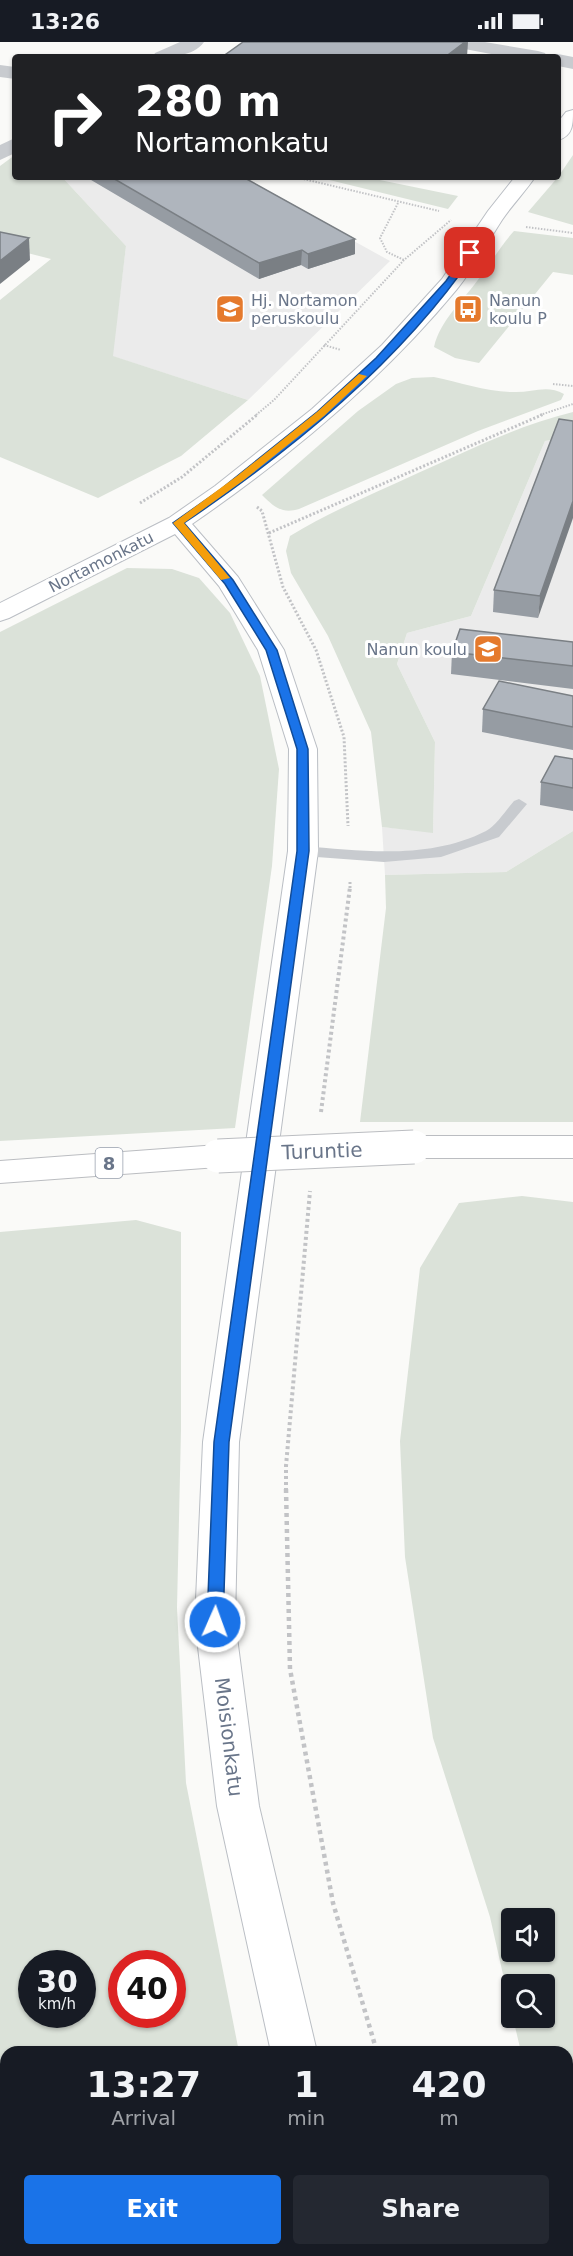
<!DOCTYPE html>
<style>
:root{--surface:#171b24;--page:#242831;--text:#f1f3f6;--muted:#9ea1a6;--accent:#1a73e8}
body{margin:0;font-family:"DejaVu Sans",sans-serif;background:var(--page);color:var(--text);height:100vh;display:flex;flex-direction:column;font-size:22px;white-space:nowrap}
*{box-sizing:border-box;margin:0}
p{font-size:20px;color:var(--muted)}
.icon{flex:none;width:33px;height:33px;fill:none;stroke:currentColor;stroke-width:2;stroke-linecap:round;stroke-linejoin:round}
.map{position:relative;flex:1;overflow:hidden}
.drawer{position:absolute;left:0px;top:2004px;width:573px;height:210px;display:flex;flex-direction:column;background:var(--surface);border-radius:18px 18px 0 0;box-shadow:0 2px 4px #0004}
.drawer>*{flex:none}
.guide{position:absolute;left:12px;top:12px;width:549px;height:126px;border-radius:6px;box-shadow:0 2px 4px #0004;background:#202124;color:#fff;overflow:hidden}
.controls{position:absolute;left:501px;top:1866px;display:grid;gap:12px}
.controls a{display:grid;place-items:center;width:54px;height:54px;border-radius:6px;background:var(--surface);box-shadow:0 2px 4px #0004;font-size:30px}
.speed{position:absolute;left:18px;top:1908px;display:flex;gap:12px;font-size:30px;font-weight:700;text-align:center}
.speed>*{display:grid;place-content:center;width:78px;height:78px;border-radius:50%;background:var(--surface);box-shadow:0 2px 4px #0004;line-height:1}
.speed small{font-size:15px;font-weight:400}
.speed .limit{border:9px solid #d22;background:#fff;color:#111}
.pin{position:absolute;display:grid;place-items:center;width:51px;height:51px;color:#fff;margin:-26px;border-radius:12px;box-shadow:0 3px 9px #0006}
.me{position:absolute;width:66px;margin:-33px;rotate:2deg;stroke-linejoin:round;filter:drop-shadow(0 0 4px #0008)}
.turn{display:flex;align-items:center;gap:21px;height:126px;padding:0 24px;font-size:27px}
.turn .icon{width:78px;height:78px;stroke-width:2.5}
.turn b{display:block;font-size:42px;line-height:51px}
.eta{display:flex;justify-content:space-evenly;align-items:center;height:102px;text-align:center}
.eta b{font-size:36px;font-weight:600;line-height:42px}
.cta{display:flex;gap:12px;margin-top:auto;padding:12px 24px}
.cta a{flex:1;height:69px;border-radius:6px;background:var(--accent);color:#fff;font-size:24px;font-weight:600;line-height:69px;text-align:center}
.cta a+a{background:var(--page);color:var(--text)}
.status{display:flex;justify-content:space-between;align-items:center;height:42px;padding:0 30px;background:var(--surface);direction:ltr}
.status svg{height:16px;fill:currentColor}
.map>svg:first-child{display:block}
</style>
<div class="status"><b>13:26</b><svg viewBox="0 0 49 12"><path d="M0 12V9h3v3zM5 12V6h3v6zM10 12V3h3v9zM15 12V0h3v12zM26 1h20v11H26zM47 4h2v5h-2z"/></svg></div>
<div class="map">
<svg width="573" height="2214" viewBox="0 0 573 2214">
<rect width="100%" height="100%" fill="#fafaf8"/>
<g fill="#ebebeb">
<path d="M62,135H238L390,219L248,358L112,314L126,204Z"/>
<path d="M573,395V789L506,830L385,833L382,785L433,790L435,700L397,622L407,591L471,574L545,399Z"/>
</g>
<g fill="#dbe2d9" fill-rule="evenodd">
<path d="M15,113V135H62L126,204L113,314L248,358L181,414L98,456L0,415V258L51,217L0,204V124Z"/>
<path d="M573,113V183L528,170L558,135Z"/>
<path d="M317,135H365L458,154L448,167Z"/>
<path d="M514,189L573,196V233L553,230L479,321L455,316L434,305C440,278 464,258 480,235C493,218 499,206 514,189Z"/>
<path d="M434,335C459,340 487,350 513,350C531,351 547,342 564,352L561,358L478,389L299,467C282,472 274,465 262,453L358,369L396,342L412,336Z"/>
<path d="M573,370V395L545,399L471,574L407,591L397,622L435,700L433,791L382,785L371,690L328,594L291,531L286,509L290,494C331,469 375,451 418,431C469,408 519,383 573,370Z"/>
<path d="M127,526L172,527L199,536L230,571L260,634L279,727L272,824L235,1086L0,1099V590Z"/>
<path d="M573,789V1080H360L386,866L385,833L506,830Z"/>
<path d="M522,1154L573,1160V2191L567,2176V2010H521L513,1976H544V1942H512L511,1968L490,1875L433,1696L405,1515L400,1399L420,1226L459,1161ZM512,1876H544V1910H512Z"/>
<path d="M136,1178L181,1190V1388L177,1566L186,1741L239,2010H6V2148L0,2154V1190ZM32,1922H82V1972H32ZM122,1922H172V1972H122Z"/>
<path d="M240,2208H293L295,2214H242Z"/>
</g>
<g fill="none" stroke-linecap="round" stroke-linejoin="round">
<g stroke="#babec4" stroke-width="2">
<g id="secondary">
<path d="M573,68C573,82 573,94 558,98V80L566,70Z"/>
<path d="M515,135H535C525,150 512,163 502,178C487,201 474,226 457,247C382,338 289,415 192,482L238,535L284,608L317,707L318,809L239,1400L235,1580L259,1764L317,2010H271L217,1764L195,1580L203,1400L288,809L289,707L258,608L219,544L175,492L9,576L0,579V561L169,476L215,444L312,367L382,303L442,237L488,169Z"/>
<path d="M324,2208H372L373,2214H325Z"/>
</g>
</g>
<g stroke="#bbbdc1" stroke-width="2">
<g id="highway">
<path d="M414,1094H573V1116H414L402,1113L398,1105L402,1097Z"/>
<path d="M218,1103L230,1106L235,1114L230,1122L218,1125L0,1141V1119Z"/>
</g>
</g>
<g stroke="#c2c3c6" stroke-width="2" stroke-dasharray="1.5 1.5" stroke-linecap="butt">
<path d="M295,135L439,169"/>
<path d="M398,161L380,196L387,210L404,218"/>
<path d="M526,185L573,191"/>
<path d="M324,303L341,308"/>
<path d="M553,342L573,344"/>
<path d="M256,373L274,358L404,218L451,178"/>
<path d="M540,373L573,362"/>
</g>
<g stroke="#c2c3c6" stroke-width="3" stroke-dasharray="2 2" stroke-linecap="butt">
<path d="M140,461L182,435L258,372"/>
<path d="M257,465L262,469L283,545L316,608L344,695L348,784"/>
<path d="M269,491L544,372"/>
<path d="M350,840V847"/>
</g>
<g stroke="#c2c3c6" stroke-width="4" stroke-dasharray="3 3" stroke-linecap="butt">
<path d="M321,1070L350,845"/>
<path d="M286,1449V1424L310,1149"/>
</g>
<g stroke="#c2c3c6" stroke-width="4.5" stroke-dasharray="4 4" stroke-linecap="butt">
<path d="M286,1447L290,1627L333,1861L377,2010"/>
<path d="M436,2208L438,2214"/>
<path d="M168,2214L176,2208"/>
</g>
<path fill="#c8cbcf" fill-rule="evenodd" d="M519,757L527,762L499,795L441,815L384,820L303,814L295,809L303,804C363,809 429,818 486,789C496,784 506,768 514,759Z"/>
<g fill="#c8cbcf" fill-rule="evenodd">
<path d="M180,0H204C193,15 170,15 153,15L155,11Z"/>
<path d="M445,0H485L538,9L545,11L547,15H507L454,5L448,4Z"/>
<path d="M558,12L573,15V27L558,24V15H551Z"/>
<path d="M0,23L15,25V37L0,35Z"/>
<path d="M15,96V111L0,118V103Z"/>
</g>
<use href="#secondary" fill="#fff" fill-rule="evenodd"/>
<use href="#highway" fill="#fff" fill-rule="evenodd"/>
<g stroke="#bbbdc1" stroke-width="35" stroke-linecap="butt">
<path id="highway-bridge" d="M218,1114L414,1105"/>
</g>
<use href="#highway-bridge" stroke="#fff" stroke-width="33"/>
</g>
<g fill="#969ca3">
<path d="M86,135H243L355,197V212L308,227L301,223L259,237Z"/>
<path d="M559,377L538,576L493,570L494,548Z"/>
<path d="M573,600V647L451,632L452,610Z"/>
<path d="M573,654V708L482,690L483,667Z"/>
<path d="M573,717V769L540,763L541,740Z"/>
</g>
<g fill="#7a7f84">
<path d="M465,0H468L467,15H445Z"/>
<path d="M29,196L30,218L0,242V219Z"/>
<path d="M355,197V212L308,227V212Z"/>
<path d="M302,208L301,223L259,237V221Z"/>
<path d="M573,459V476L538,576L540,554Z"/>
</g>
<g fill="#afb5bd" stroke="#7a7f84" stroke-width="1.5">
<path d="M243,0H465L445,15H222Z"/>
<path d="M111,135H243L355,197L308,212L302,208L259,221Z"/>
<path d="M0,190L29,196L0,219Z"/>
<path d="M559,377L573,379V459L540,554L494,548Z"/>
<path d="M460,587L573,600V624L452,610Z"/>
<path d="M499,639L573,654V685L483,667Z"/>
<path d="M555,714L573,717V746L541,740Z"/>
</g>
<path fill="#1a73e8" stroke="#114b97" stroke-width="1.5" d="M467,209L475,211C401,320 292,408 184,481L233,538L277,608L308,707L309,809L229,1400L223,1580L221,1584L215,1586L209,1584L207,1580L214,1400L297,809V707L266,608L225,542L173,481L221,447L317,370L376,316L446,239Z"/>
<path fill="#f59e0b" d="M359,332L367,334L324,374L244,438L184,481L230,536L221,538L173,481L237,434L317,370Z"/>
<defs>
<g id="school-square" transform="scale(1.5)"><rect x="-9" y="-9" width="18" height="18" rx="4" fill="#e57a2d" stroke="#fff"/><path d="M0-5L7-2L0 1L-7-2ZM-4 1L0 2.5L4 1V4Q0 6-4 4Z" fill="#fff"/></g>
<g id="bus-square" transform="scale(1.5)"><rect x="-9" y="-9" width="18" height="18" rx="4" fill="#e57a2d" stroke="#fff"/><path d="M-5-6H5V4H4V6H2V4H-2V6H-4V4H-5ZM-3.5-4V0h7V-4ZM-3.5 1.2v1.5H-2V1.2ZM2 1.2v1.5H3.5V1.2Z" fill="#fff"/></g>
</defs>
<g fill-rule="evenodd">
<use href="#school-square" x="230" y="267"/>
<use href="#bus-square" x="468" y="267"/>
<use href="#school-square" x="488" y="607"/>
</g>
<g text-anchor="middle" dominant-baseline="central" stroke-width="6" stroke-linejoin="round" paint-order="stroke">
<g font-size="16" fill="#697589" stroke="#fff" text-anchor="start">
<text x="251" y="258">Hj. Nortamon<tspan x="251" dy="18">peruskoulu</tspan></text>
<text x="489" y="258">Nanun<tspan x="489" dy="18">koulu P</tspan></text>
<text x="467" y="607" text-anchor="end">Nanun koulu</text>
</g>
<g font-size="16" fill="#697589" stroke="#fff">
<text transform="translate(101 520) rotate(-27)">Nortamonkatu</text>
</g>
<rect fill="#fff" stroke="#969eac" stroke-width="1.5" x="95.5" y="1106" width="27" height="30" rx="4.5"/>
<g font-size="18" font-weight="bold" fill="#697589">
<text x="109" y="1121">8</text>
</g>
<g font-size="20" fill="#697589" stroke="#fff">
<text transform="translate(322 1109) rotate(-2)">Turuntie</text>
<text transform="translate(229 1695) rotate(83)">Moisionkatu</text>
</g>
</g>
</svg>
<div class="controls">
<a><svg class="icon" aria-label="sound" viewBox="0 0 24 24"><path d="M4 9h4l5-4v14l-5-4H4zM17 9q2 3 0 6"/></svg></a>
<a><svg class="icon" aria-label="search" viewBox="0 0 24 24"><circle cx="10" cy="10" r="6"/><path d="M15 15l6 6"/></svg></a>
</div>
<div class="speed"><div>30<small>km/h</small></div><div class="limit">40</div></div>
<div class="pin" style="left:470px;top:211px;background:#d93025"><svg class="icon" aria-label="arrive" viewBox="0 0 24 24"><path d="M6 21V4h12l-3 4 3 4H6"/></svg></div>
<svg class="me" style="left:215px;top:1580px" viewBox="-20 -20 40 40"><circle r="17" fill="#1a73e8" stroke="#fff" stroke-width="3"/><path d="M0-11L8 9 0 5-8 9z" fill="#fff"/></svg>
<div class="guide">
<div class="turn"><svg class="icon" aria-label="right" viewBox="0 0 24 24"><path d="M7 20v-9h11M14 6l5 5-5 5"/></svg><div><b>280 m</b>Nortamonkatu</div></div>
</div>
<section class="drawer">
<div class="eta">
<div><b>13:27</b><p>Arrival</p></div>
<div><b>1</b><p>min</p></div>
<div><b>420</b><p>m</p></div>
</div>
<div class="cta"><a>Exit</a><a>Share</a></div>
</section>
</div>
